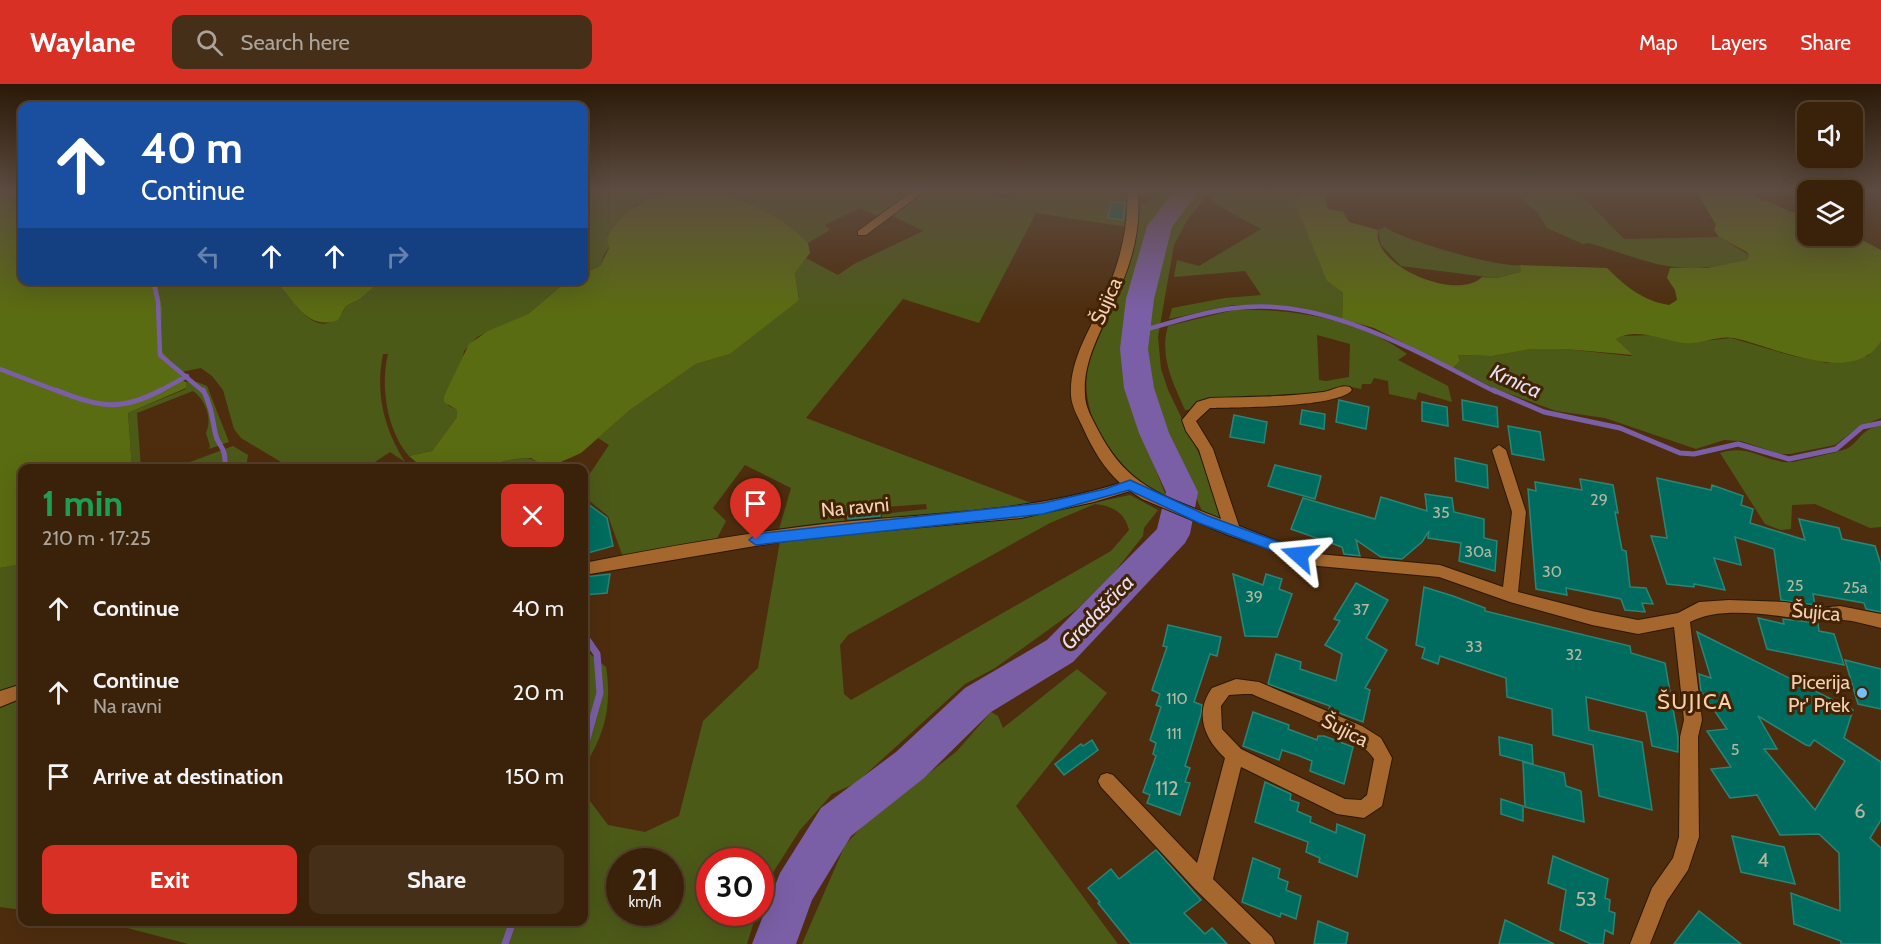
<!DOCTYPE html>
<meta charset="utf-8">
<style>
:root{--surface:#3a220a;--page:#452f18;--text:#f1f3f6;--muted:#aba49c;--line:#543f2b;--accent:#d93025}
body{margin:0;font-family:Cabin,sans-serif;background:var(--page);color:var(--text);height:100vh;display:flex;flex-direction:column;font-size:22px;white-space:nowrap}
*{box-sizing:border-box;margin:0}
p{font-size:20px;color:var(--muted)}
.icon{flex:none;width:33px;height:33px;fill:none;stroke:currentColor;stroke-width:2;stroke-linecap:round;stroke-linejoin:round}
.map{position:relative;flex:1;overflow:hidden}
.side{position:absolute;left:18px;top:380px;width:570px;height:462px;display:flex;flex-direction:column;background:var(--surface);border-radius:12px;box-shadow:0 6px 24px #0002,0 0 0 2px var(--line)}
.side>*{flex:none}
.top-card{position:absolute;left:18px;top:18px;width:570px;height:183px;border-radius:12px;box-shadow:0 6px 24px #0002,0 0 0 2px var(--line);background:#1a4fa0;color:#fff;overflow:hidden}
.controls{position:absolute;left:1797px;top:18px;display:grid;gap:12px}
.controls a{display:grid;place-items:center;width:66px;height:66px;border-radius:12px;background:var(--surface);box-shadow:0 6px 24px #0002,0 0 0 2px var(--line);font-size:30px}
.speed{position:absolute;left:606px;top:764px;display:flex;gap:12px;font-size:30px;font-weight:700;text-align:center}
.speed>*{display:grid;place-content:center;width:78px;height:78px;border-radius:50%;background:var(--surface);box-shadow:0 6px 24px #0002,0 0 0 2px var(--line);line-height:1}
.speed small{font-size:15px;font-weight:400}
.speed .limit{border:9px solid #d22;background:#fff;color:#111}
.pin{position:absolute;display:grid;place-items:center;width:51px;height:51px;color:#fff;margin:-62px -26px;border-radius:50% 50% 50% 0;rotate:-45deg;box-shadow:0 0 6px #0007}
.pin .icon{rotate:45deg}
.me{position:absolute;width:66px;margin:-33px;rotate:288deg;stroke-linejoin:round;filter:drop-shadow(0 0 4px #0008)}
.turn{display:flex;align-items:center;gap:21px;height:126px;padding:0 24px;font-size:27px}
.turn .icon{width:78px;height:78px;stroke-width:2.5}
.turn b{display:block;font-size:42px;line-height:51px}
.lanes{display:flex;align-items:center;height:57px;padding:0 24px;background:#0003;justify-content:center;gap:30px;direction:ltr}
.lanes .off{opacity:.35}
.round{display:grid;place-items:center;flex:none;width:63px;height:63px;border-radius:12px;background:var(--page)}
.headline{display:flex;align-items:center;justify-content:space-between;height:102px;padding:0 24px}
h1{font-size:36px;font-weight:700;line-height:45px;color:#1e9e55}
.cta{display:flex;gap:12px;margin-top:auto;padding:12px 24px}
.cta a{flex:1;height:69px;border-radius:12px;background:var(--accent);color:#fff;font-size:24px;font-weight:700;line-height:69px;text-align:center}
.cta a+a{background:var(--page);color:var(--text)}
ul{padding:0;list-style:none}
li{display:flex;align-items:center;gap:18px;height:84px;padding:0 24px}
li div{flex:1}
li b{display:block;font-size:22px}
li em{font-style:normal}
header{display:flex;align-items:center;gap:36px;box-sizing:border-box;height:84px;padding:0 30px;background:var(--accent);color:#fff}
header strong{font-size:28px}
nav{display:flex;gap:33px;margin-inline-start:auto;font-size:21px}
.search{width:420px;height:54px;background:var(--page);display:flex;align-items:center;gap:15px;box-sizing:border-box;padding:0 21px;border-radius:12px;color:var(--muted);font-size:22px}
.map>svg:first-child{display:block}
</style>
<header>
<strong>Waylane</strong>
<div class="search"><svg class="icon" aria-label="search" viewBox="0 0 24 24"><circle cx="10" cy="10" r="6"/><path d="M15 15l6 6"/></svg>Search here</div>
<nav><a>Map</a><a>Layers</a><a>Share</a></nav>
</header>
<div class="map">
<svg width="1881" height="860" viewBox="0 0 1881 860">
<rect width="100%" height="100%" fill="#4e2d0e"/>
<g fill="#4c5a18" fill-rule="evenodd">
<path d="M584,106H686L635,121L604,171L600,182L584,189Z"/>
<path d="M708,106H917L880,133L859,124L825,141L830,146L808,159C781,130 744,117 708,106Z"/>
<path d="M925,106H974L1008,115L1014,106L1128,107L1127,143L1036,129L979,239L903,215L806,334L1039,422L882,437V430L927,425L926,420L844,426L845,442L778,449L791,404L745,381L713,424L726,437L715,458L623,473L608,432L587,415V394L609,361L598,354L630,326L696,280L730,270L799,215L795,189L806,174L838,191L854,180L923,147L891,131Z"/>
<path d="M1161,106H1177L1155,132L1124,241V280L1135,333L1166,412C1140,402 1119,383 1105,359C1086,329 1081,296 1092,262C1096,251 1105,241 1110,230C1125,198 1139,155 1141,119L1146,120Z"/>
<path d="M1193,106H1212L1189,133L1174,161L1158,253L1161,285L1168,306L1205,382L1223,437L1203,429L1152,317L1140,268L1147,251V222L1155,184L1169,138Z"/>
<path d="M1220,106H1300L1327,197L1343,209L1342,235L1289,223L1233,221L1169,235L1172,224L1225,214L1261,211L1245,187L1174,193L1177,176L1199,182L1261,145L1210,117Z"/>
<path d="M1501,106H1576L1624,155L1719,153L1749,171L1747,176C1675,194 1655,179 1589,159L1583,160L1547,144L1538,129L1522,115L1515,109Z"/>
<path d="M1385,143C1402,156 1499,184 1520,181L1522,188L1495,194L1401,182L1381,161L1378,146Z"/>
<path d="M157,197H276C289,211 312,252 334,236C341,231 343,229 346,222L360,215L381,197H567L528,230L477,253L464,267L462,279L444,312L449,322L457,326V333L432,367L409,372C387,347 380,302 388,270H383C375,309 384,345 405,378L390,368L366,384H291L241,354L234,345L223,306L212,292L201,284L181,288L161,266L162,223Z"/>
<path d="M1234,226C1291,224 1360,235 1407,270L1398,276L1448,302L1452,318L1418,308L1416,316L1389,310L1388,297L1374,294L1371,300H1362L1361,305L1342,301L1331,311L1185,326C1173,299 1159,272 1168,242ZM1317,251L1350,260L1349,293L1326,297L1319,296Z"/>
<path d="M1655,251L1684,259L1731,254L1793,272L1827,279L1868,272L1881,258V334L1857,344L1835,361L1790,370H1780L1741,357L1724,356L1696,365L1605,334L1556,327L1496,305L1453,284L1460,277L1458,271L1492,272L1531,265H1565L1630,272L1633,271L1616,255L1621,252Z"/>
<path d="M186,298H197L207,302L229,358L209,365L210,362L206,349C213,335 205,315 193,307L137,329L141,384H132L128,329L186,305Z"/>
<path d="M1881,341V443L1870,444L1815,420L1792,421L1791,445L1781,446L1765,440L1720,369C1750,359 1766,380 1793,378C1799,377 1844,367 1848,364C1861,356 1861,345 1881,341Z"/>
<path d="M233,362L248,371L246,384H174Z"/>
<path d="M523,374C535,374 542,381 554,381L552,384H488L504,377Z"/>
<path d="M1130,411L1158,426L1144,444L1143,452L1113,490L1077,525L995,584L965,600L856,699L832,710L800,746L772,790L761,817L760,777H710V828H757L747,860H188L101,837H584V709L608,741L645,748L679,732L703,637L758,584L780,457L1055,427ZM1095,420C1113,422 1125,429 1129,446L1111,467L851,616L844,610L840,561L848,551L1050,439ZM620,777H670V828H620Z"/>
<path d="M22,480V602L0,610V484Z"/>
<path d="M584,565L606,583C612,621 605,651 584,682Z"/>
<path d="M1077,585L1107,609L1016,722L1118,860H802L845,761L885,717L923,694L957,667L991,628L998,632L1003,644Z"/>
<path d="M22,611V826L0,823V620Z"/>
</g>
<g fill="#5a6c11">
<path d="M0,106H22V196L157,197L162,223L161,266L181,288V296L186,298V304L128,329L132,384H22V480L0,484Z"/>
<path d="M708,106C744,117 781,130 808,159L810,169L795,189L799,216L730,270L696,280L630,326L581,369L554,381H543L531,374H523L504,377L488,384H423L409,372L432,367L457,333V326L444,318V312L469,260L488,247L528,230L567,197L584,196V189L600,182L609,164L607,154C629,115 666,106 708,106Z"/>
<path d="M1300,106H1323L1328,125L1343,128L1349,138L1378,146C1371,182 1457,218 1482,193L1496,194L1521,188L1520,181L1607,184C1625,202 1643,217 1669,221L1677,216L1675,206L1667,194L1670,184H1707L1747,176L1749,171L1747,168L1719,153L1714,146L1716,141L1696,106H1740L1807,134L1808,152L1853,151L1881,166V258C1877,262 1873,269 1868,271C1832,293 1771,262 1734,254C1717,251 1700,261 1683,259C1664,256 1634,243 1616,255L1633,271L1565,265H1531L1492,272L1458,271L1460,277L1453,284L1374,244L1342,235L1343,209L1327,197L1295,119L1301,109Z"/>
<path d="M276,197H381L360,215L346,222L338,236C308,248 293,216 276,197Z"/>
</g>
<g fill="none" stroke-linecap="round" stroke-linejoin="round">
<g stroke="#7b5fa6" stroke-width="4.5">
<path d="M153,196L158,218L160,271L204,308"/>
<path d="M1136,248C1168,240 1201,228 1234,224C1326,212 1418,269 1496,308"/>
<path d="M0,285L60,308"/>
<path d="M158,308L187,292"/>
</g>
<g stroke="#7b5fa6" stroke-width="5">
<path d="M56,306C97,323 121,328 161,306"/>
<path d="M203,306C211,321 212,333 215,348C218,365 226,359 225,384"/>
<path d="M1493,306L1544,328L1620,344L1680,369L1694,370L1738,360L1789,375L1836,365L1862,343L1881,339"/>
<path d="M584,551L587,556"/>
</g>
<g stroke="#7b5fa6" stroke-width="7">
<path d="M584,665L600,609L597,570L586,554"/>
<path d="M505,860L513,837"/>
</g>
<path fill="#7b5fa6" fill-rule="evenodd" d="M1175,106H1199L1172,143L1154,215L1148,265L1154,304L1169,349L1198,408L1190,450L1185,459L1073,578L991,628L924,694L851,752L812,816L796,860H752L780,789L821,724L896,668L965,604L1047,556L1157,445L1166,408L1139,349L1124,304L1120,265L1126,215L1147,142Z"/>
</g>
<g fill="#006c5f" stroke="#2b8577" stroke-width="1.5" fill-rule="evenodd">
<path d="M1111,118L1125,119L1123,136L1108,134Z"/>
<path d="M1339,316L1369,323L1366,345L1336,338Z"/>
<path d="M1462,316L1497,323L1498,343L1463,336Z"/>
<path d="M1422,318L1447,323L1448,342L1422,337Z"/>
<path d="M1302,326L1325,330L1324,345L1300,340Z"/>
<path d="M1234,331L1267,338L1264,359L1230,353Z"/>
<path d="M1508,342L1540,348L1544,376L1512,370Z"/>
<path d="M1455,374L1487,381L1488,404L1456,397Z"/>
<path d="M1275,381L1321,392L1315,415L1268,402Z"/>
<path d="M1657,394L1711,406L1712,401L1743,412L1741,421L1753,425L1750,439L1805,456L1799,435L1839,444L1842,455L1875,462L1881,481V528L1866,525L1864,519L1813,510L1815,521L1781,516L1774,465L1735,453L1741,481L1714,474L1725,506L1694,500V503L1667,500L1651,452L1667,454Z"/>
<path d="M1580,395L1613,401L1618,429L1615,428L1622,466L1626,467L1630,503L1646,504L1653,520L1642,519L1645,528L1625,526L1621,515L1566,504L1567,511L1536,505L1528,405L1536,407L1535,398L1582,406Z"/>
<path d="M1425,410L1452,414L1454,428L1484,435V454L1497,457L1495,487L1459,477L1461,459L1428,454L1429,447L1422,458L1402,475L1381,473L1356,456L1360,472L1344,470L1342,463L1291,445L1303,414L1375,435L1381,413L1427,427Z"/>
<path d="M584,417L607,434L613,462L584,470Z"/>
<path d="M879,424L880,432L848,435L847,427Z"/>
<path d="M610,490L607,509L584,511V493Z"/>
<path d="M1233,490L1263,501L1266,490L1282,495L1279,505L1292,510L1277,553L1245,552Z"/>
<path d="M1356,499L1388,516L1366,554L1387,566L1365,604L1370,606L1363,638L1329,625L1330,622L1268,600L1276,570L1301,578L1300,585L1336,597L1342,570L1325,561L1340,537L1334,535Z"/>
<path d="M1424,503L1453,512L1485,524V527L1630,562L1631,569L1665,579L1678,653V668L1652,662L1646,628L1586,613L1589,646L1642,658L1652,726L1599,712L1593,661L1553,651L1552,625L1507,613L1506,594L1440,572L1438,580L1422,574L1425,564L1416,561Z"/>
<path d="M1758,534L1784,540L1783,535L1818,539L1819,547L1834,550L1844,581L1767,565Z"/>
<path d="M1168,541L1221,553L1217,572L1210,570L1194,618L1202,621L1201,630L1185,682L1190,684L1185,698L1190,699L1180,731L1147,719L1150,711L1143,708L1156,672L1153,670L1156,659L1150,656L1161,623L1156,621L1160,610L1152,606L1167,563L1163,562Z"/>
<path d="M1697,548L1853,626L1844,654L1881,678V736L1870,754L1881,764V860H1841V857L1794,840L1791,809L1840,827L1839,769L1819,750L1780,751L1757,711L1730,714L1711,685L1731,683L1707,647L1727,645L1701,607L1699,590L1711,594ZM1758,632L1806,661L1810,662L1814,656L1845,677L1815,726L1764,665H1777Z"/>
<path d="M1845,576L1881,585V625L1858,620Z"/>
<path d="M1253,628L1289,641L1288,645L1317,656L1318,652H1324L1353,663L1344,700L1310,687L1312,677L1297,671L1282,666L1279,676L1243,662Z"/>
<path d="M1499,653L1532,661L1533,680L1500,671Z"/>
<path d="M1092,656L1098,666L1064,691L1055,680L1081,660L1083,662Z"/>
<path d="M1523,678L1564,689L1566,702L1581,707L1584,738L1525,723Z"/>
<path d="M1265,698L1291,710L1290,716L1299,719L1297,727L1311,733L1310,738L1336,749L1337,740L1365,751L1357,793L1319,778L1320,774L1306,768L1308,758L1255,738Z"/>
<path d="M1501,715L1523,722V737L1501,730Z"/>
<path d="M1732,752L1784,763L1795,800L1741,788Z"/>
<path d="M1156,766L1201,816L1184,829L1205,850L1212,844L1227,860H1131L1098,819L1100,818L1088,804L1111,785L1119,795Z"/>
<path d="M1553,772L1608,795L1605,814L1610,816L1609,827L1615,829L1613,850L1605,846L1603,860H1591L1560,846L1566,806L1548,799Z"/>
<path d="M1253,774L1280,785L1278,794L1288,798L1286,806L1301,812L1296,835L1281,829L1280,833L1242,818Z"/>
<path d="M1699,827L1741,860H1674Z"/>
<path d="M1505,836L1554,860H1499Z"/>
<path d="M1318,837L1348,849L1346,860H1314Z"/>
</g>
<g fill="none" stroke-linecap="round" stroke-linejoin="round">
<g stroke="#2c1806" stroke-width="2">
<g id="minor">
<path d="M914,106H926L866,151H858V147Z"/>
<path d="M1127,106H1137C1143,150 1128,189 1109,228C1097,255 1083,281 1085,310C1085,323 1092,334 1097,344C1127,404 1164,412 1221,435L1199,366L1186,347L1182,336L1197,318L1210,314C1247,313 1286,313 1323,308C1332,307 1341,300 1350,303L1352,306C1338,324 1236,323 1210,324L1196,337L1213,365L1239,442L1285,460L1318,470L1440,481L1503,503L1512,428L1492,366L1499,361L1506,366L1526,428L1518,508L1592,527L1638,536L1678,529L1699,518L1729,516L1785,518L1820,524L1840,522L1881,530V544C1868,541 1853,536 1840,536C1832,535 1825,538 1817,537C1781,533 1723,520 1690,538L1702,636L1698,653L1699,753L1688,786L1667,817L1650,860H1630L1652,804L1673,774L1679,753L1680,653L1684,636L1674,543L1638,550L1592,541L1510,518L1439,493L1318,482L1228,451L1142,415L1130,407L1094,418L1021,434L803,454L584,491V479C666,463 749,448 832,439C929,429 1026,429 1120,399C1104,384 1093,366 1084,346C1079,335 1072,324 1071,312C1069,277 1089,247 1103,217C1119,180 1129,146 1127,106Z"/>
<path d="M1236,595L1259,598L1362,642L1381,654L1392,674L1382,722L1364,734L1337,730L1241,683L1213,795L1272,853L1275,860H1251L1195,805L1101,703L1098,697L1101,691L1107,689L1113,691L1197,779L1225,674C1204,655 1194,629 1212,604ZM1244,610H1252C1280,623 1360,650 1374,675L1367,711L1361,716L1345,715L1241,665L1222,645L1221,622L1229,611Z"/>
<path d="M22,600V614L0,623V607Z"/>
</g>
</g>
<use href="#minor" fill="#a5672d" fill-rule="evenodd"/>
</g>
<linearGradient id="sky" x2="0" y2="1"><stop stop-color="#2b1908"/><stop offset="0.47" stop-color="#5d4c41"/><stop offset="1" stop-color="#5d4c41" stop-opacity="0"/></linearGradient>
<rect width="1881" height="226" fill="url(#sky)"/>
<path fill="#1a73e8" stroke="#114b97" stroke-width="1.5" d="M1130,396L1208,432L1304,467L1306,471L1299,476L1294,475L1199,439L1129,406L1043,430L756,461L749,456L756,450L1043,419L1105,405Z"/>
<circle fill="#74c0f6" stroke="#422303" stroke-width="2" cx="1862" cy="609" r="6"/>
<g text-anchor="middle" dominant-baseline="central" stroke-width="6" stroke-linejoin="round" paint-order="stroke">
<g font-size="16" fill="#b6b79f">
<text x="1599" y="415">29</text>
<text x="1441" y="428">35</text>
<text x="1478" y="467">30a</text>
<text x="1552" y="487">30</text>
<text x="1795" y="501">25</text>
<text x="1855" y="503">25a</text>
<text x="1254" y="512">39</text>
<text x="1361" y="525">37</text>
<text x="1474" y="562">33</text>
<text x="1574" y="570">32</text>
<text x="1177" y="614">110</text>
<text x="1174" y="649">111</text>
<text x="1735" y="665">5</text>
</g>
<g font-size="20" fill="#f3d0b4" stroke="#422303">
<text transform="translate(1106 217) rotate(-66)">Šujica</text>
<text transform="translate(855 423) rotate(-5)">Na ravni</text>
<text transform="translate(1816 528) rotate(5)">Šujica</text>
<text transform="translate(1345 646) rotate(27)">Šujica</text>
</g>
<g font-size="20" fill="#f3d0b4" stroke="#422303" text-anchor="end">
<text x="1850" y="598">Picerija<tspan x="1850" dy="23">Pr' Prek</tspan></text>
</g>
<g font-size="20" fill="#b6b79f">
<text x="1167" y="704">112</text>
<text x="1860" y="727">6</text>
<text x="1763" y="776">4</text>
<text x="1586" y="815">53</text>
</g>
<g font-size="21" font-style="italic" fill="#e6e0f4" stroke="#422303">
<text transform="translate(1516 297) rotate(24)">Krnica</text>
<text transform="translate(1097 528) rotate(-46)">Gradaščica</text>
</g>
<g font-size="22" letter-spacing="1.5" fill="#f9cfad" stroke="#422303">
<text x="1695" y="617">ŠUJICA</text>
</g>
</g>
</svg>
<div class="controls">
<a><svg class="icon" aria-label="sound" viewBox="0 0 24 24"><path d="M4 9h4l5-4v14l-5-4H4zM17 9q2 3 0 6"/></svg></a>
<a><svg class="icon" aria-label="layers" viewBox="0 0 24 24"><path d="M12 4l9 5-9 5-9-5zM3 14l9 5 9-5"/></svg></a>
</div>
<div class="speed"><div>21<small>km/h</small></div><div class="limit">30</div></div>
<div class="pin" style="left:756px;top:456px;background:#d93025"><svg class="icon" aria-label="arrive" viewBox="0 0 24 24"><path d="M6 21V4h12l-3 4 3 4H6"/></svg></div>
<svg class="me" style="left:1299px;top:471px" viewBox="-20 -20 40 40"><path d="M0-17L14 15 0 8-14 15z" fill="#1a73e8" stroke="#fff" stroke-width="4"/></svg>
<div class="top-card">
<div class="turn"><svg class="icon" aria-label="ahead" viewBox="0 0 24 24"><path d="M12 20V5M6 11l6-6 6 6"/></svg><div><b>40 m</b>Continue</div></div>
<div class="lanes"><svg class="icon off" aria-label="left" viewBox="0 0 24 24"><path d="M17 20v-9H6M10 6l-5 5 5 5"/></svg><svg class="icon" aria-label="ahead" viewBox="0 0 24 24"><path d="M12 20V5M6 11l6-6 6 6"/></svg><svg class="icon" aria-label="ahead" viewBox="0 0 24 24"><path d="M12 20V5M6 11l6-6 6 6"/></svg><svg class="icon off" aria-label="right" viewBox="0 0 24 24"><path d="M7 20v-9h11M14 6l5 5-5 5"/></svg></div>
</div>
<section class="side">
<div class="headline"><div><h1>1 min</h1><p>210 m · 17:25</p></div><a class="round" style="background:#d93025;color:#fff"><svg class="icon" aria-label="close" viewBox="0 0 24 24"><path d="M6 6l12 12M18 6L6 18"/></svg></a></div>
<ul>
<li><svg class="icon" aria-label="ahead" viewBox="0 0 24 24"><path d="M12 20V5M6 11l6-6 6 6"/></svg><div><b>Continue</b></div><em>40 m</em></li>
<li><svg class="icon" aria-label="ahead" viewBox="0 0 24 24"><path d="M12 20V5M6 11l6-6 6 6"/></svg><div><b>Continue</b><p>Na ravni</p></div><em>20 m</em></li>
<li><svg class="icon" aria-label="arrive" viewBox="0 0 24 24"><path d="M6 21V4h12l-3 4 3 4H6"/></svg><div><b>Arrive at destination</b></div><em>150 m</em></li>
</ul>
<div class="cta"><a>Exit</a><a>Share</a></div>
</section>
</div>
